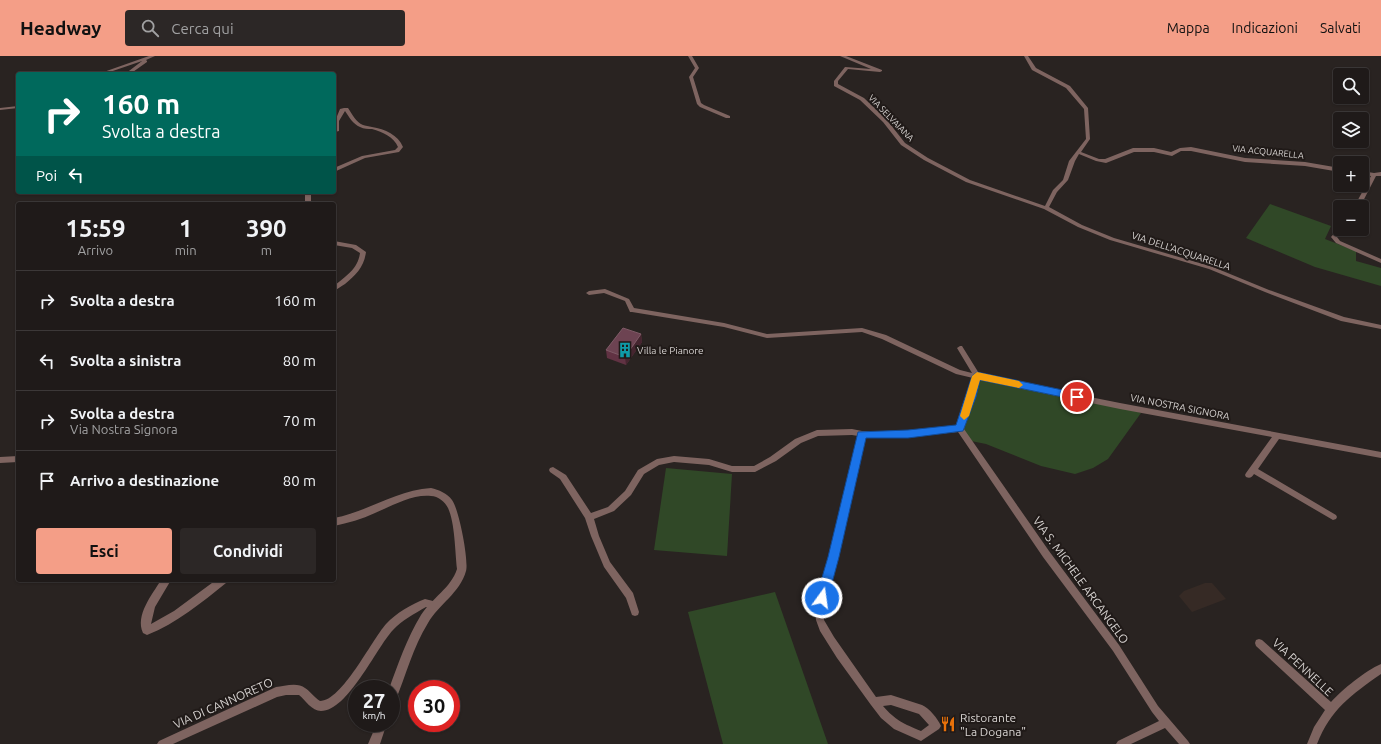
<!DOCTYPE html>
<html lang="it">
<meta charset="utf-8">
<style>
:root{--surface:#1f1a19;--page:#2c2726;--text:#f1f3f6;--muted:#a1a1a2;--line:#3c3838;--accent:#f49e87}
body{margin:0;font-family:Ubuntu,sans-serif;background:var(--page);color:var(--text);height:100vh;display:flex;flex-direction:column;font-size:15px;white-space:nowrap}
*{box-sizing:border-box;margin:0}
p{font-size:13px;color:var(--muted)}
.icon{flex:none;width:22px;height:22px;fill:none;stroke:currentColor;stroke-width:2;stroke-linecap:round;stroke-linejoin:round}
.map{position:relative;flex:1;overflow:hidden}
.drawer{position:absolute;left:16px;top:146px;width:320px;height:380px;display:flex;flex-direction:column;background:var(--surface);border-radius:4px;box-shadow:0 1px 3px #0004,0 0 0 1px var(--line)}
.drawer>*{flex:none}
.hud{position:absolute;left:16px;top:16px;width:320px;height:122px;border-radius:4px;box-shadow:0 1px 3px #0004,0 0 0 1px var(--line);background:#00695c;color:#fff;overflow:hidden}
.controls{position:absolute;left:1333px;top:12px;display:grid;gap:8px}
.controls a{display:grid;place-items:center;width:36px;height:36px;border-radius:4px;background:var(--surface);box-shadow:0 1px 3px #0004,0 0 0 1px var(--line);font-size:20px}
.speed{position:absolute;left:348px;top:624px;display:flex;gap:8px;font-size:20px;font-weight:700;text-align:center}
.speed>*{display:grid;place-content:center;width:52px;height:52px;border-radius:50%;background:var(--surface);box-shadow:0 1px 3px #0004,0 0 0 1px var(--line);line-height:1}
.speed small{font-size:10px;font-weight:400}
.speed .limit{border:6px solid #d22;background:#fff;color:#111}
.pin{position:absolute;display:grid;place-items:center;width:34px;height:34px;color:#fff;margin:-17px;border:2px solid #fff;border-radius:50%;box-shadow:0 1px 4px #0007}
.me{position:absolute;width:44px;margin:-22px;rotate:14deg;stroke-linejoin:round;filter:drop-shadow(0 0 3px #0008)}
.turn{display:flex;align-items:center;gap:14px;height:84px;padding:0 20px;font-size:18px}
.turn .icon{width:52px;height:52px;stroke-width:2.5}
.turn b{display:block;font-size:28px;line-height:34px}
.then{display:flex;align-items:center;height:38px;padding:0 20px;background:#0003;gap:8px;font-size:15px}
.eta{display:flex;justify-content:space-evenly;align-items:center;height:68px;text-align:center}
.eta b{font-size:24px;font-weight:600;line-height:28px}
.button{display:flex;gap:8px;margin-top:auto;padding:8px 20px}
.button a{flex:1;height:46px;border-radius:4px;background:var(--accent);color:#111;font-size:16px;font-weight:600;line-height:46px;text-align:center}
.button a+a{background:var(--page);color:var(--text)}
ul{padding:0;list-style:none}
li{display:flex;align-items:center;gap:12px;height:60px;padding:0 20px;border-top:1px solid var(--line)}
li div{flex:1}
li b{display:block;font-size:15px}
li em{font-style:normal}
header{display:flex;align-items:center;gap:24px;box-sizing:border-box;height:56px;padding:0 20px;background:var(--accent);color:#111}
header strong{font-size:19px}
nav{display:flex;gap:22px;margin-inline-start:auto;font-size:14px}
.search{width:280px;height:36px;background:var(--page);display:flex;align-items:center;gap:10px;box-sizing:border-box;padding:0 14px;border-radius:4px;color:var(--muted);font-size:15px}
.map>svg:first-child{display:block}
</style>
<header>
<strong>Headway</strong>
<div class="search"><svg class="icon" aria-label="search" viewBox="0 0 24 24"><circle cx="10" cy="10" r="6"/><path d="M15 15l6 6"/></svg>Cerca qui</div>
<nav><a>Mappa</a><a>Indicazioni</a><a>Salvati</a></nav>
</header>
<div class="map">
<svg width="1381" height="688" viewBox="0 0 1381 688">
<rect width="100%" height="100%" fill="#292321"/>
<path fill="#362a25" d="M1205,527H1212L1226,543L1192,556L1179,540L1184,535Z"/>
<g fill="#304827">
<path d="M1270,148L1331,170L1325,183L1356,195V205L1381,212V230L1315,211L1246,182Z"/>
<path d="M982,324L1135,355L1141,357L1108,403L1093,412L1075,418L1041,410L986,388L971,385L962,374L979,326Z"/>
<path d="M666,412L732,418L727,500L654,494Z"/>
<path d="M775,536L828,688H723L688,556Z"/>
</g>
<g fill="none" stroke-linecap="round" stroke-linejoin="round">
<g fill="#7e6460" fill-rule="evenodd">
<path d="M149,0H155L146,4L147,5V6L130,18H125L142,5L104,18H98Z"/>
<path d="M688,0H692L699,12L693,21L701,47L704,49L730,60V62H726L700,51L697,48L689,21L695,12Z"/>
<path d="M840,0H846L882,14V15L880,16L848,13L838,25V28L864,42L887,64L905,87L928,102L970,124L1045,150L1053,134L1063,124L1069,105L1086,83L1084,53L1066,32L1032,14L1024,0H1028L1036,12L1070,30L1088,52L1090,83L1081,96L1099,103H1105L1133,92H1154L1171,96L1180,92L1191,91L1245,102L1305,106L1340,112V116L1305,110L1245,106L1191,95H1181L1172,100L1154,96H1134L1106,107L1096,105L1079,98L1075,105L1068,124L1057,136L1049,151L1082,169L1114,182L1213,211L1269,234L1344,261L1381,269V273L1341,265L1265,236L1209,213L1110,184L1078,171L1044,153L966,126L924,104L901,89L883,66L860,44L834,30V25L845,11L871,13Z"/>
<path d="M18,50V52L0,54V52Z"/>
<path d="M344,52H348C352,58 356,66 363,69C365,70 369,70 372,71C385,73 398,79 403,91L399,96L365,102L334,116V112L362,100L395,94L398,91C394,81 383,76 372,73C368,73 364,73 360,71C353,68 349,61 345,55L339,65V75L335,76V65L340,53Z"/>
<path d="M1362,115L1374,117L1381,116V120H1376L1360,151H1354L1371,120L1362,119Z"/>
<rect x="305" y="136" width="6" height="12"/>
<path d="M1339,172H1340V173H1344L1337,181L1340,185L1381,203V207L1336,187L1331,181Z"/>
<path d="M334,185L356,189L366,196C364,211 356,219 345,228C341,230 338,233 334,235V230C346,220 358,213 360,197L352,192L334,189Z"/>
<path d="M605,233L629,243L634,252L724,267L767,278L862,272L886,279L960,314L972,317L957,292L960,290H962L980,319L1120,347L1381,396V402L1279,383L1258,413L1336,459L1337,461L1336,463L1333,464L1254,418C1252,421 1250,423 1246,421L1245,419L1246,417L1272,381L1120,353L979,324L964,373L1049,495L1119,589L1158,650L1188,685L1190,688H1179L1165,672L1131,688H1116L1118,685L1159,665L1152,656L1113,595L1043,501L958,376L908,381H865L838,499L826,539L824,556V564L834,581L876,641L891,639L922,649C929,652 938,663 941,670L939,673L921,685L894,673L881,662L871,649L837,602L820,575L816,564L815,556L817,539L830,499L858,380L852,379L818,380L801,387L776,405L755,416H732L709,409L674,406L659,409L644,418L631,439L614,455L594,463L599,480L610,506L633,537L639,556L638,559L635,560L632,559L626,542L604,511L591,480L585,462L560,423L550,416L549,414L550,412L553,411L566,419L591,457L608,451L625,435L638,414L657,403L674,400L709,403L732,410H754L770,401L795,383L817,374L852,373L862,375H908L957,370L973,322L956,318L882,283L862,276L767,282L724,271L632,256H630L625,245L604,237L589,239L586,237L589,235ZM891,649L919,658L929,669L921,675C904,668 895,664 883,650Z"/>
<path d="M425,543L437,546L438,549L437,552L434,553L426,551C414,558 402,564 393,574C376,592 348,655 321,655C312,655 305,644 299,639H286L277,641L173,688H157L159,685L276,631C284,630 298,626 305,632C310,635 314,641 320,645C342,645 371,585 386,568C396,557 412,548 425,543Z"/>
<path d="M1259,583L1262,584L1331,646C1343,633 1365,615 1381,608V618C1351,639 1331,653 1317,688H1307L1314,671L1325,654L1256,590L1255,587L1256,584Z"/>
</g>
<g fill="#7e6460" fill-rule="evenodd">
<path d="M18,400V406L0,407V401Z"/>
<path d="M431,432C439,434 447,437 452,444C459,453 469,505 466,515C460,537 439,548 428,567C413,591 406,619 395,646L391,647V633H389C398,608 407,582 421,559C432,542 451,532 457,513C455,496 455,467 448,452C445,446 438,440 431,440C412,438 392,450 375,457C362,463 348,467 334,470V462C367,456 397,434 431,432Z"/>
<path d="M161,524H171L155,551L151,568L174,555L216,524H228L226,527C201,547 177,567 147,579L143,577C135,559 152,539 161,524Z"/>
<path d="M377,667H387L380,688H368Z"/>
</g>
</g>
<path fill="#613243" d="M641,278L642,286L626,309L607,302L606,294Z"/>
<path fill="#45252f" d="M641,278L642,286L626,309L625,301Z"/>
<path fill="#6d4352" stroke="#7e5a66" d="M623,272L641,278L625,301L606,294Z"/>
<path fill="#1a73e8" stroke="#114b97" d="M977,316L1077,337L1082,341L1077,344L980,324L976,341L963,375L908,382H866L839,501L828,542L826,545L822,547L818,545L816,542L828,501L858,376L908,374L956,369L972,320Z"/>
<path fill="#f59e0b" d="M977,316L1019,325L1023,329L1019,332L980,324L969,360L964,364L960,360L972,320Z"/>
<defs>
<g id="building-bare" transform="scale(1.2)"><path d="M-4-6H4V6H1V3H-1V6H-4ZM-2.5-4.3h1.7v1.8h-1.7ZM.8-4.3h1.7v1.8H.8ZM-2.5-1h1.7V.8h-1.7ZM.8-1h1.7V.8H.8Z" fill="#0f9aa8" stroke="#201a18" stroke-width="2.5" paint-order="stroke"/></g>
<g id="restaurant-bare" transform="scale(1.2)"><path d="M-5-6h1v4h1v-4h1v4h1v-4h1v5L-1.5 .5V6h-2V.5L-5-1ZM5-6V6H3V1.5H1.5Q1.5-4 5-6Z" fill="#e8710a" stroke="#201a18" stroke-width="2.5" paint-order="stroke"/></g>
</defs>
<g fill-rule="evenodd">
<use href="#building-bare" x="625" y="294"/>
<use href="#restaurant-bare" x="948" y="668"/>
</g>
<g text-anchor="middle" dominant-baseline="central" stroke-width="4" stroke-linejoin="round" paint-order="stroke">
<g font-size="9" fill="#d6d2d0" stroke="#201a18">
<text transform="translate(891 62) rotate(46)">VIA SELVAIANA</text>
<text transform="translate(1268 96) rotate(6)">VIA ACQUARELLA</text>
</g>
<g font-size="10" fill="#d6d2d0" stroke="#201a18">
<text transform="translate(1181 195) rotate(18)">VIA DELL'ACQUARELLA</text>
<text transform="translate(1180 351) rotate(11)">VIA NOSTRA SIGNORA</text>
</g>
<g font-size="10" fill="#d6d2d0" stroke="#201a18" text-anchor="start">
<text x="637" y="294">Villa le Pianore</text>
</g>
<g font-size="12" fill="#d6d2d0" stroke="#201a18">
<text transform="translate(1081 524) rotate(54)">VIA S. MICHELE ARCANGELO</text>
<text transform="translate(1303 611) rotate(43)">VIA PENNELLE</text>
<text transform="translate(223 647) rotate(-24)">VIA DI CANNORETO</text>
</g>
<g font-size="12" fill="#d6d2d0" stroke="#201a18" text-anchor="start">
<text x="960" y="661">Ristorante<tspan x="960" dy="14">"La Dogana"</tspan></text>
</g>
</g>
</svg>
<div class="controls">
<a><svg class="icon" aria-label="search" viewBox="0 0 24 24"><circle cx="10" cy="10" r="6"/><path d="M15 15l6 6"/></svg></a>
<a><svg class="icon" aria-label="layers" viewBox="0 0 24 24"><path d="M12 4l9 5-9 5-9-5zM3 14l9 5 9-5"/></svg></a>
<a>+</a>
<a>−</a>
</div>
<div class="speed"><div>27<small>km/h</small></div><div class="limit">30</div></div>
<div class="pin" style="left:1077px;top:341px;background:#d93025"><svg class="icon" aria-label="arrive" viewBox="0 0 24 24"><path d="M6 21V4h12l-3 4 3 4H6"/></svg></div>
<svg class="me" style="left:822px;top:542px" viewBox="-20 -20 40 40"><circle r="17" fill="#1a73e8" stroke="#fff" stroke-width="3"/><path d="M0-11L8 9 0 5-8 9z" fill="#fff"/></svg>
<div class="hud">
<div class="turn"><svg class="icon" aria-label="right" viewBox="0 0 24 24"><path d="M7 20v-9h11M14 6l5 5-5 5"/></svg><div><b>160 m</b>Svolta a destra</div></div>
<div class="then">Poi<svg class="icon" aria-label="left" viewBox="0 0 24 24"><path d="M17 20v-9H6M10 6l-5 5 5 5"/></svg></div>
</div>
<section class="drawer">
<div class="eta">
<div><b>15:59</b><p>Arrivo</p></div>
<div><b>1</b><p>min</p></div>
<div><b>390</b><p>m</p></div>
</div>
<ul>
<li><svg class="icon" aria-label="right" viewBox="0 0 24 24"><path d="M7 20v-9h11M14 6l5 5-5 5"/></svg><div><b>Svolta a destra</b></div><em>160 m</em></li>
<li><svg class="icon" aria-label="left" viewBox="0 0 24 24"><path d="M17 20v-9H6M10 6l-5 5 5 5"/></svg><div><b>Svolta a sinistra</b></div><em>80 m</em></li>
<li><svg class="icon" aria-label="right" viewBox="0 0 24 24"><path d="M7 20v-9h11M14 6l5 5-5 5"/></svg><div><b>Svolta a destra</b><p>Via Nostra Signora</p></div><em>70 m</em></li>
<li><svg class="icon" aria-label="arrive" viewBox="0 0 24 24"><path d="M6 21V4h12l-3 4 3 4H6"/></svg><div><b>Arrivo a destinazione</b></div><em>80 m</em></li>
</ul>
<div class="button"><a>Esci</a><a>Condividi</a></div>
</section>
</div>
